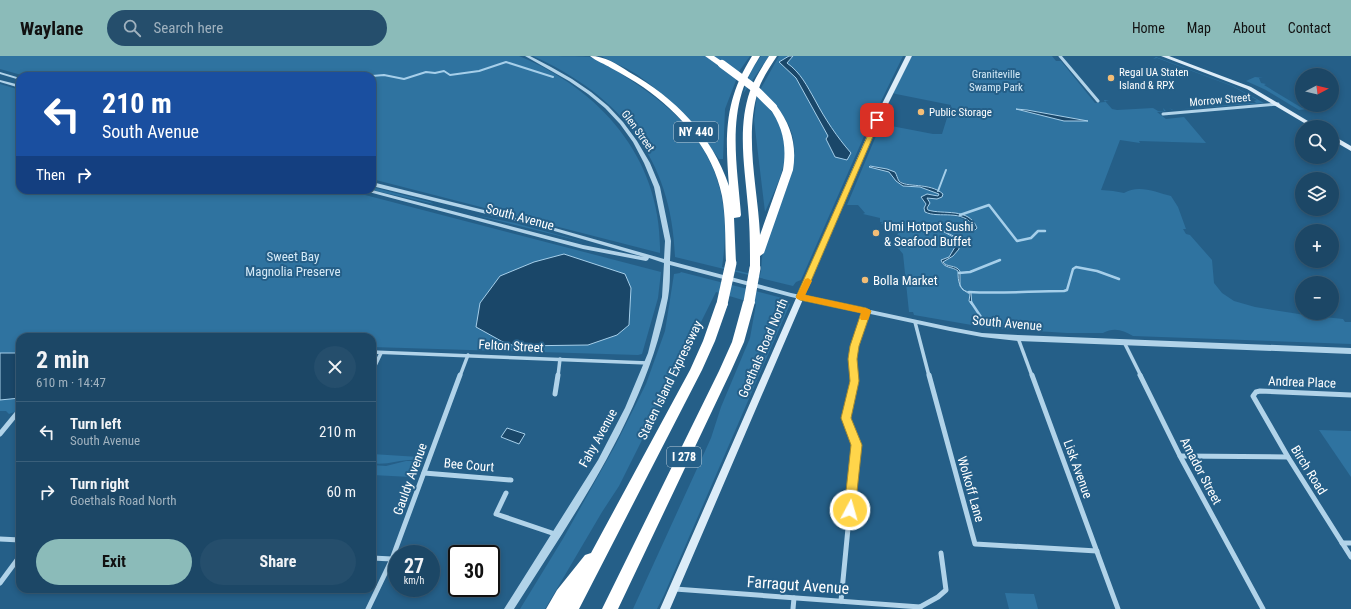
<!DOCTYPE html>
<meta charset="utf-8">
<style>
:root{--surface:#1c4766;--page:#254e6c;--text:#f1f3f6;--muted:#a0b2bf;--line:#3a5f7a;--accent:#8bbbb9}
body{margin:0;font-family:"Roboto Condensed",sans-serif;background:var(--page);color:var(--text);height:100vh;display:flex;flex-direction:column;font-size:15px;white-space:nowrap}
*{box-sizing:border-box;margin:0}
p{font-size:13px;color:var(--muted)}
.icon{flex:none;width:22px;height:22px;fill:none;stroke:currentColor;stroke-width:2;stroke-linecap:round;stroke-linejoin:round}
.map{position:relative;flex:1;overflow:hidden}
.drawer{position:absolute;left:16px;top:277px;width:360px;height:260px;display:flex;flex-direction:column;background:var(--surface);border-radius:12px;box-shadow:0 2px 6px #0003,0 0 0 1px var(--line)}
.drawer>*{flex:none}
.guide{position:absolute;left:16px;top:16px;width:360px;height:122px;border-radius:12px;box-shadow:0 2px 6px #0003,0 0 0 1px var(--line);background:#1a4fa0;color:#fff;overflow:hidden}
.needle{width:26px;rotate:83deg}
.fabs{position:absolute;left:1295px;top:12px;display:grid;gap:8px}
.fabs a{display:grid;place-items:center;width:44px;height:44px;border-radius:50%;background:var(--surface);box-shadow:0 2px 6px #0003,0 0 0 1px var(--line);font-size:20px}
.speed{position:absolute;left:388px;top:489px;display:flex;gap:8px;font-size:20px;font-weight:700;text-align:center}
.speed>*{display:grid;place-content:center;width:52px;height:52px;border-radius:50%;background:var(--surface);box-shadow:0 2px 6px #0003,0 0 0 1px var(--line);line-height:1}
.speed small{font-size:10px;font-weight:400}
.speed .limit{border:2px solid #111;border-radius:6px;background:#fff;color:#111}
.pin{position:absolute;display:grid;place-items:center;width:34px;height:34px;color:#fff;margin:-17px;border-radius:8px;box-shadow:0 2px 6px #0006}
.me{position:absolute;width:44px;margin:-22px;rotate:6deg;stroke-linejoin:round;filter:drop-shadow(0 0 3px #0008)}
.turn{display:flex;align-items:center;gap:14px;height:84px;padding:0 20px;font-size:18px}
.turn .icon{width:52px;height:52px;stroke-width:2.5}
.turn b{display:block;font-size:28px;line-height:34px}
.then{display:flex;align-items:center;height:38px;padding:0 20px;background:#0003;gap:8px;font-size:15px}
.round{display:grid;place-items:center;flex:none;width:42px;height:42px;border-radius:21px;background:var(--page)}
.headline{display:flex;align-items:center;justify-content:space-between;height:68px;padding:0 20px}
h1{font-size:24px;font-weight:700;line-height:30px}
.cta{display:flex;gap:8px;margin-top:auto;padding:8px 20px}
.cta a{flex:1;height:46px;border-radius:24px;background:var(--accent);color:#111;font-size:16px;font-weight:700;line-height:46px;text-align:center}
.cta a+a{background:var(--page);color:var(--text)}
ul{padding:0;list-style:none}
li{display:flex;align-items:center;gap:12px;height:60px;padding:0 20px;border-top:1px solid var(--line)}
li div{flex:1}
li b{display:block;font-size:15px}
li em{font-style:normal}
header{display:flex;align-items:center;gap:24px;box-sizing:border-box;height:56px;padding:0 20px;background:var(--accent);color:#111}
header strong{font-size:19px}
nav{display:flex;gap:22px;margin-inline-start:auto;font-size:14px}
.search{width:280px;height:36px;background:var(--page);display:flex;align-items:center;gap:10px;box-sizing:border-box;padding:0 14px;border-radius:22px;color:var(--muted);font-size:15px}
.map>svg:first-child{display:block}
</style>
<header>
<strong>Waylane</strong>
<div class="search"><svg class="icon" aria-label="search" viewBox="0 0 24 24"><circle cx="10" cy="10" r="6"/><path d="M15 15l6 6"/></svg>Search here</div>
<nav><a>Home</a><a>Map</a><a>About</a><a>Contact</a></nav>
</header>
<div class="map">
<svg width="1351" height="553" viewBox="0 0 1351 553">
<rect width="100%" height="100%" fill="#255f88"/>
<g fill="#2f73a0" fill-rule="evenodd">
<path d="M0,0H519C602,34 662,104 660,197L372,123V20H281L276,18L263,20H25L0,13Z"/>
<path d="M533,0C545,0 581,0 590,1C603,5 623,19 635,27C705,73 735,127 722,211L760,220C762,213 761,204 763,196C771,158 803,118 792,78C787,60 773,47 760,34L779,0H903L865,78L801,224L796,226L793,230L675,201C672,103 621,40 533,0Z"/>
<path d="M601,0H750L740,14L725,53L723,103H719C695,71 670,41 636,18C625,11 612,6 601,0Z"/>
<path d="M761,0H769L743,38L751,15Z"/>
<path d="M912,0H1052L1056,5H1061L1095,47L1105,46L1104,44H1109L1105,45L1112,53L1117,54L1153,52L1158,55H1164L1163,52L1166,55L1157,56L1166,63L1184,61L1206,87L1139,85L1140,87L1120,84L1101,134L1113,135L1124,137C1138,128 1156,136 1171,140L1178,151L1186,173H1183L1186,178L1190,179L1212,204L1214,227L1222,237L1234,245L1255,251L1305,259L1343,263L1345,266H1351V288L1133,280C1123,274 1114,271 1103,277H1067L989,272L914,259L913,256H909L903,198L899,193L893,189L898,177L888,174L890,170L881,168L882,166H880V162L863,158L865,157L858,149H847L881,68L933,78H942L951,49L896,38L893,37ZM1019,54H1027L1086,65H1064ZM870,110L887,113L895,116C897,119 897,122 899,124C905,132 930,124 943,139L942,141L927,142L929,145L928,154C943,160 969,152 977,172L968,174L956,170L947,173V177L958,182L959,193L953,200L943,206L947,209L954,210L961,217L960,230L963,234L969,236L970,244V238C959,233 958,226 958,215C953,210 946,212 941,206L942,203L949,201C957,188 961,185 946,178L945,172L953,169L971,173L974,171L973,168L954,159L927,158L925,146L921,142L927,138L938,140L939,138L920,131L903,130L889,116L870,111Z"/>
<path d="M1156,1L1233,30L1264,47L1172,54L1169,52L1173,54L1251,47H1256L1254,45L1257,44L1232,30L1157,2L1153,3Z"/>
<path d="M1255,21L1263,22H1259L1261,27L1266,28L1264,29L1302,52L1308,53L1299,54L1266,34L1246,25Z"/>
<path d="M0,28L20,34V134H346L661,216L658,242L642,298L638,299L372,291V281H167L168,279L117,278L114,281H20V354L9,358L6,355H0Z"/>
<path d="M757,39C765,47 773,56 779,66C795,97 778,127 765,156L754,64Z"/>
<path d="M372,131L430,146L434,148L372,134Z"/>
<path d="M475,159L515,167L588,187Z"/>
<path d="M681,216L786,243L787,246L790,248L664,539L657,553H633L711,382L721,351L750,282L756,248L716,236L619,430L602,456L545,553H520L564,481L616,388L646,328L665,275L674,218L680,217Z"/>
<path d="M1319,374L1351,375V421Z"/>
<path d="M372,398L419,401L418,404C402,402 387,410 372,407Z"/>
<path d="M406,405H417L411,421L372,419V409L386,410Z"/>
<path d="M1005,537L1034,538L1038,553H1009Z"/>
</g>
<g fill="#1a4769" stroke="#a6cfea">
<path d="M789,0H793L787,7C801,17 807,30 815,44C825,63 837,81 851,97L847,104L835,101L826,83L828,80L796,22L779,6Z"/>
<path d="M1016,53L1027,54L1088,65H1064Z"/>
<path d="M870,110L887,113L895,116C897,119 897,122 899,125C905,132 930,126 943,138L942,141L937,143L927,142L930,147L927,152L928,154C943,159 969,151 977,172L975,174H968L956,170L947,173V177L958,182L959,193L953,200L943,206C947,212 955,208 960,215V230L963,234L971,237L972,249L969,245L970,238C959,233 958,226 958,215C952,210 944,213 941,204L949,201L955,191L956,186L953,181L944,176L945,172L953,169L971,173L974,171C963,152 939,163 925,156L924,152L926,148L921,141L927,138L938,140L939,138L920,131L903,130L896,125L889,116L869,111Z"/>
<path d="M564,198L625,218L631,232L629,269L617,279L588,289L515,290L503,286L476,271L480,247L500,220L534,206Z"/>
<path d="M0,297H20V342L0,344Z"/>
<path d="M507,372L525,378L519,388L501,381Z"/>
</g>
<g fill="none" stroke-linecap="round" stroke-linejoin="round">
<g stroke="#a6cfea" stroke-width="2">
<path d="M372,20L384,19L404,23L426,16L435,17L444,15L450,19L479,15L506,6L553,21"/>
<path d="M938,135L946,114"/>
</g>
<g stroke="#a6cfea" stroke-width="2.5">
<path d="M960,159L989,149L1017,185L1031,182L1038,175H1045"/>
<path d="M959,217L970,216L1000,204"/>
<path d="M969,236C1001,238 1032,235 1064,235L1067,234L1073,213L1076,211L1097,215L1119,223"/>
<path d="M971,246L987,270"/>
</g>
<g stroke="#b1d3e9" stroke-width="3">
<path d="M1060,0L1098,45"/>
<path d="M1163,58L1278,48"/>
</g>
<g stroke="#b1d3e9" stroke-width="3.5">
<path d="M915,266L929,320"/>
<path d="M1018,282L1032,320"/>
<path d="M1124,286L1141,320"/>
<path d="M372,296L648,307"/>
<path d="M372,316L381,297"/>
<path d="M460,320L468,299"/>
<path d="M558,320L560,303"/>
<path d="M854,320V290L866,255"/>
</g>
<g stroke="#b1d3e9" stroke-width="5">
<path d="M929,319L975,488L1097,495"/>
<path d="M1032,319L1118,553"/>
<path d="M1140,319L1180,400L1263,553"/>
<path d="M555,338L558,319"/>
<path d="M1351,339L1260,335L1256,336L1253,340L1288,401L1351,501"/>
<path d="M0,378L18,356"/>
<path d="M1180,400L1288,401"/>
<path d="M424,417L511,424"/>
<path d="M506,437L496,458L555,478"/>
<path d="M0,483L20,484"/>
<path d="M1342,487H1351"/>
<path d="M372,502L392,503"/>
<path d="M0,527L20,500"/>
<path d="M675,533L920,551"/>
<path d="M841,545L856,389L846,362L854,325V319"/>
<path d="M368,553L392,503L460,319"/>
<path d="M793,553L794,542"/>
<path d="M920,553V551L938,541L946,534L941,497"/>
</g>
<g fill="#b1d3e9" fill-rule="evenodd">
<path d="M525,0H530L551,11L572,23L591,36L608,50L623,66L637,85L650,107L660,131L671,185L670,205L791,237L950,271L982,277L1018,279L1351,292V298L1018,285L982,281L950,275L791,241L670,209C670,220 670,231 668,242C647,356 575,457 514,553H504L598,404L625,352L648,297L662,241L664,207L649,202L648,204L646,205L583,193L365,135L364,134H372L583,189L644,201L544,172L372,130V126L548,170L664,203L665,185L654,131L644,107L633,86L620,68L605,52L588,38L569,25Z"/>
<path d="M0,16L20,22V24L0,18Z"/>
<path d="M0,24L20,29V32L0,26Z"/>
</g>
<g fill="#dcecf8" fill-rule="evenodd">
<path d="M906,0H912L880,64L670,553H660L874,64Z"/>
<path d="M1161,0H1169L1251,31L1318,71H1311L1247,33Z"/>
<path d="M1332,79L1351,90V95L1332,84Z"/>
</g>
<g fill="#fff" fill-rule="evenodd">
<path d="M590,0C605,0 617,8 629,16C675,42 712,79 729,130C725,79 724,45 752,0H760C753,12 746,23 742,36C730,75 738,119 741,159L740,161L734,162L736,207L735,209H727L726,207C725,185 726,162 722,140C713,94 680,57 643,31C633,24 622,18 611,12C605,8 596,5 590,0Z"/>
<path d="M705,0H714L726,8L725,10H719Z"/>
<path d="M769,0H777C770,11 762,22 758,35C744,81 758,133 760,179L783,114C787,90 783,71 769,51L770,49H776C791,69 797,89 793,114L764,197L760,200V212L759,215H751L750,212C750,192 750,171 748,151C745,113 737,72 750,35C755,22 762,11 769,0Z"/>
<path d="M749,242L753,243L755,246L744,286L731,315L618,553H602L719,315L732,286L743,246L745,243Z"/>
<path d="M722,244L726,245L728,248L715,285L702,314L579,553H546L557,534L585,499L591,497L690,314L703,285L716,248L718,245Z"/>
</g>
<path stroke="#fff" stroke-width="8" d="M722,8L753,31L773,51"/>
<g stroke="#fff" stroke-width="11">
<path d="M749,246L755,212"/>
<path d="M722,248L731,207"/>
</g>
</g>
<path fill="#ffd54a" stroke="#a68a30" d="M875,63L880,64L805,239L866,252L871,255L859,290L857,303L859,325L851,362L862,389L855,454L854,457L850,459L846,457L844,454L851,389L841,362L850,325L848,303L850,290L861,257L800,244L796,241Z"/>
<path fill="#f59e0b" d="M808,222L812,225L805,239L869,253L871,255L868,264H861L860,262L861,257L797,243L796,241L805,223Z"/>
<g fill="#f3bd76" stroke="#255f88" stroke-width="1.5">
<circle cx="1111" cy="22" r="4"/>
<circle cx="921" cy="56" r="4"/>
<circle cx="876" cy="177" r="4"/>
<circle cx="865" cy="224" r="4"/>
</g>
<g text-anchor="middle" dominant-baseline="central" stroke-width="4" stroke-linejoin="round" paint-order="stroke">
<g font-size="11" fill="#fff" stroke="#255f88" text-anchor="start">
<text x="1119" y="16">Regal UA Staten<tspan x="1119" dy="13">Island &amp; RPX</tspan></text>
<text x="929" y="56">Public Storage</text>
</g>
<g font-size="11" fill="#d5eaf7" stroke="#255f88">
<text x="996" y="18">Graniteville<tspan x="996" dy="13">Swamp Park</tspan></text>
</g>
<g font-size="11" fill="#fff" stroke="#255f88">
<text transform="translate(1220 44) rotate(-5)">Morrow Street</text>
<text transform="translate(638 75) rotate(54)">Glen Street</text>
</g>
<g fill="#255f88" stroke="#becfdb" stroke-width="1">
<rect x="674" y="66" width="44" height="20" rx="3"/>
<rect x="667" y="391" width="34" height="20" rx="3"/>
</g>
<g font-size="12" font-weight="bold" fill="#fff">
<text x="696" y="76">NY 440</text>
<text x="684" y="401">I 278</text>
</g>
<g font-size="13" fill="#fff" stroke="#255f88">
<text transform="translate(520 161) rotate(15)">South Avenue</text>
<text transform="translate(1007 267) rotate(5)">South Avenue</text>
<text transform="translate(511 290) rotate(3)">Felton Street</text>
<text transform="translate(763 292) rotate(-67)">Goethals Road North</text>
<text transform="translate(670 324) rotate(-64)">Staten Island Expressway</text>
<text transform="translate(1302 326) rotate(2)">Andrea Place</text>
<text transform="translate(598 382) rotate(-61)">Fahy Avenue</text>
<text transform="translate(469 409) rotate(5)">Bee Court</text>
<text transform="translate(1078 413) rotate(70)">Lisk Avenue</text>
<text transform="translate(1309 414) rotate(58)">Birch Road</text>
<text transform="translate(1201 415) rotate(62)">Amador Street</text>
<text transform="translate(410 423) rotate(-70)">Gauldy Avenue</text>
<text transform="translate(971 433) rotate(74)">Wolkoff Lane</text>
</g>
<g font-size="13" fill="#fff" stroke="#255f88" text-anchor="start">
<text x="884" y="170">Umi Hotpot Sushi<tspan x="884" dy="15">&amp; Seafood Buffet</tspan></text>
<text x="873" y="224">Bolla Market</text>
</g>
<g font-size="13" fill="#d5eaf7" stroke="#255f88">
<text x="293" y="200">Sweet Bay<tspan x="293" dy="15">Magnolia Preserve</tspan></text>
</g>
<g font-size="16" fill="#fff" stroke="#255f88">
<text transform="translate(798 529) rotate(4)">Farragut Avenue</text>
</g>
</g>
</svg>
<div class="fabs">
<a><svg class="needle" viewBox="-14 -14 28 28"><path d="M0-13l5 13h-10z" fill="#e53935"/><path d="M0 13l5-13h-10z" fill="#a0b2bf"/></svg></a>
<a><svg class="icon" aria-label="search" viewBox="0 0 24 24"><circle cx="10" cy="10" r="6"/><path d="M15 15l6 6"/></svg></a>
<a><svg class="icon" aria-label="layers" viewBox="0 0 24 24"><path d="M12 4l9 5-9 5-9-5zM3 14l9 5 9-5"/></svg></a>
<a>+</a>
<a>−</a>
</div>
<div class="speed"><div>27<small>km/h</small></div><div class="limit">30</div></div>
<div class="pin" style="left:877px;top:64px;background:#d93025"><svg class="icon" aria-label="arrive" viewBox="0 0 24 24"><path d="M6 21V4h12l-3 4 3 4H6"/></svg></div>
<svg class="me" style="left:850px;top:454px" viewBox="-20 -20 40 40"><circle r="17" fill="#ffd54a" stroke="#fff" stroke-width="3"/><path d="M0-11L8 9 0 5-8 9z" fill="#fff"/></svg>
<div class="guide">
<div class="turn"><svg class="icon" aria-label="left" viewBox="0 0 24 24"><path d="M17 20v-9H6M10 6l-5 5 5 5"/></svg><div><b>210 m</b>South Avenue</div></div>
<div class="then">Then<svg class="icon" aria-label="right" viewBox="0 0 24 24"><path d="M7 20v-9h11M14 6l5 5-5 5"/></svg></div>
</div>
<section class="drawer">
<div class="headline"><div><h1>2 min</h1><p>610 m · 14:47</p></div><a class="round"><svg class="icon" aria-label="close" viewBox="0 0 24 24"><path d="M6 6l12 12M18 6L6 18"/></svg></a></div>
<ul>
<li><svg class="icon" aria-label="left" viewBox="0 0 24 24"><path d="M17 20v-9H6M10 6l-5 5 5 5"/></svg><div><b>Turn left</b><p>South Avenue</p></div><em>210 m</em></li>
<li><svg class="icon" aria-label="right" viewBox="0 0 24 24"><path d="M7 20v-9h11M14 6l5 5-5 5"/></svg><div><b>Turn right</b><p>Goethals Road North</p></div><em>60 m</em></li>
</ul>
<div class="cta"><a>Exit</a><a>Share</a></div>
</section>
</div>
